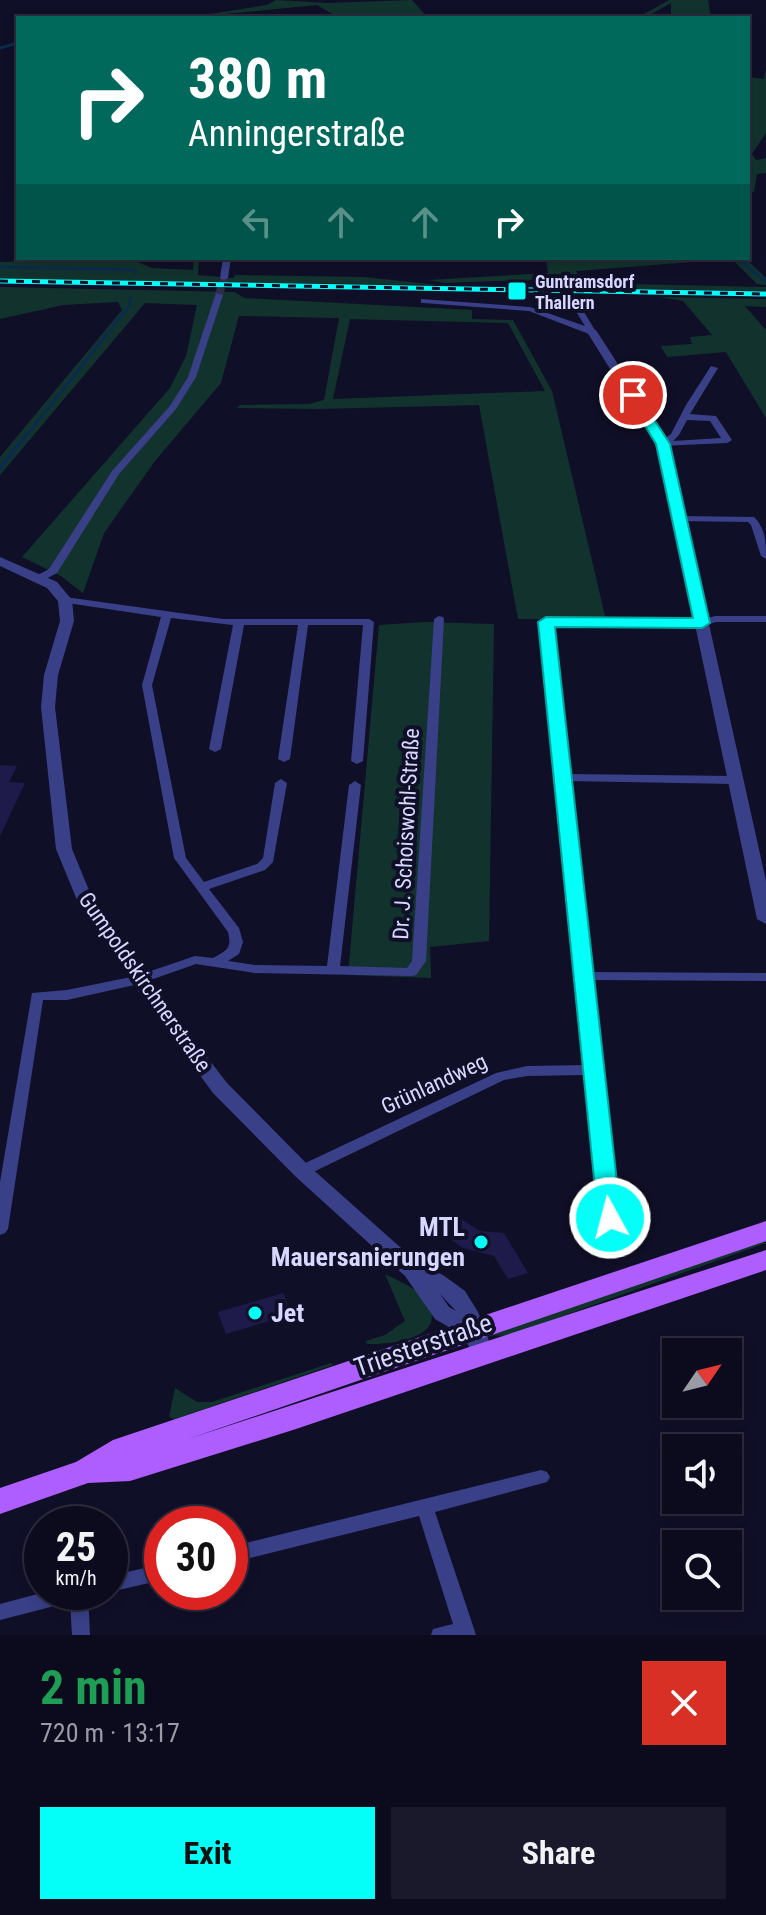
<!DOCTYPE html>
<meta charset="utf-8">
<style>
:root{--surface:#0c0b1e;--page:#1a192b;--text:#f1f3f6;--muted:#9a9ba4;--line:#2c2b3c;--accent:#03fff7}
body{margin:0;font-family:"Roboto Condensed",sans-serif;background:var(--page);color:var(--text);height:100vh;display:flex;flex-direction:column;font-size:30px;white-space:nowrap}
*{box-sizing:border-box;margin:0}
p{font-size:26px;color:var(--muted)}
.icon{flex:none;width:44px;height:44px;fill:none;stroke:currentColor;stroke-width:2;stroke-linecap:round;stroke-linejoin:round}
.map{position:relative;height:1635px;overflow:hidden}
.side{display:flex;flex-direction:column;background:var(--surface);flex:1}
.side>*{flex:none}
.banner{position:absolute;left:16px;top:16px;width:734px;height:244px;border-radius:0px;box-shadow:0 4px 12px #0003,0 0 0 2px var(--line);background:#00695c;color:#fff;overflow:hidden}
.needle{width:52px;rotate:55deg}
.fabs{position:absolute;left:662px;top:1338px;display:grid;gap:16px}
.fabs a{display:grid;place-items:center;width:80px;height:80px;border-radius:0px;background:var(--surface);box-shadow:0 4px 12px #0003,0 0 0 2px var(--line);font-size:40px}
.speed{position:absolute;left:24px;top:1506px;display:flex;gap:16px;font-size:40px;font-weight:700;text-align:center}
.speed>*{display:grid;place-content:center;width:104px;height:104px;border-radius:50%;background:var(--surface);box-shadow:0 4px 12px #0003,0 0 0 2px var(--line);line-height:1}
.speed small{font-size:20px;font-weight:400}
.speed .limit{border:12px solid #d22;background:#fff;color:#111}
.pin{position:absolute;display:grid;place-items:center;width:68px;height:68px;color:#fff;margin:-34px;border:4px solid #fff;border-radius:50%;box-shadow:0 2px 8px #0007}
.me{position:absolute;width:88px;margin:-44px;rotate:353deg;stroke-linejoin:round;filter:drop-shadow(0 0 6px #0008)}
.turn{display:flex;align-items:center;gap:28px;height:168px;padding:0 40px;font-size:36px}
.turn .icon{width:104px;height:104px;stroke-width:2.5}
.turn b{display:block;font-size:56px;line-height:68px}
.lanes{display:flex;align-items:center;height:76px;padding:0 40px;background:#0003;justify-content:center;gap:40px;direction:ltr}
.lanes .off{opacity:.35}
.round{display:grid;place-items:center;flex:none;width:84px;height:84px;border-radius:0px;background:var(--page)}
.head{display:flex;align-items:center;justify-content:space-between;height:136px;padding:0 40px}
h1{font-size:48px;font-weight:700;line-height:60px;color:#1e9e55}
.button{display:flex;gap:16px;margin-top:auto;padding:16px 40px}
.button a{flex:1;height:92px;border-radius:0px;background:var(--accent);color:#111;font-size:32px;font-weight:700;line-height:92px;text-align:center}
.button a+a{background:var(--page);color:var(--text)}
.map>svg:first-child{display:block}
</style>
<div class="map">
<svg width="766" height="1635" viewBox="0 0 766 1635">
<rect width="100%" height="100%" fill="#100f28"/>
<g fill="#12332d" fill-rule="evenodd">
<path d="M276,0L327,3L412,0L428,18H339L317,5L184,18L267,5Z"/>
<path d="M669,0H708L711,18H671V3L644,18H637Z"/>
<path d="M766,69V133L752,154L756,160L766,158V173L757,174L754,192H749L748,77L764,79Z"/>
<path d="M194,258H199L198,275L233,278L235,275L364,277L438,285L0,279V262L131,259L152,268L193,270Z"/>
<path d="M546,258H745L766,278V285L757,284L732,259L576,271L582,283L766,287V291L586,288L581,283L550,279L445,283L428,280L548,273Z"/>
<path d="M0,287L235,292L244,298L472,310V319L513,320L552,391L606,620L518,619L479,405L320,409L237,408L240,405L309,404L324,400L339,318L239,316L221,383L155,461L104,533L83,593L61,576L22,557L170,388L186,356L197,305L145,303L0,475V457L122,310L118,302L63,305L0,319ZM350,319L508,323L545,391L333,399Z"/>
<path d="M660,297L766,299V307L745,306L766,330V418L726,352L667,357L661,346L692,344L690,337L712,335L683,301Z"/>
<path d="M426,622L494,624L489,941L430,947L431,978L348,975L379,625Z"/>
<path d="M766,1240V1243L507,1336L489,1335Z"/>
<path d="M385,1274C396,1280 413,1286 422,1296C456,1336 394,1345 367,1344L366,1341L385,1335L405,1321Z"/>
<path d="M331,1363L333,1365L175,1419L169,1417L175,1388L197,1402H212Z"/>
</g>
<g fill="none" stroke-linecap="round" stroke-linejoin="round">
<g stroke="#0b2b4c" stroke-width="3">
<path d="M0,48L18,43"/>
<path d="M737,258L766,282"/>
<path d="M0,267L135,270V274"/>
<path d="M26,436L129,306L131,297"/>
</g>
<path stroke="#0b2b4c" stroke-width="4" d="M0,468L27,434"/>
</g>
<g fill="#1e1b4a">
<path d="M0,765L17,766L9,782L25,783L0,836Z"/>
<path d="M456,1216L480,1231L504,1233L528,1273L508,1279L494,1256L463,1248L439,1231Z"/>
<path d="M283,1293L292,1314L226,1334L218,1312Z"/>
</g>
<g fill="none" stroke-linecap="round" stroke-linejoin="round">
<path stroke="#2e2d48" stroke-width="8" stroke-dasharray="8 4" stroke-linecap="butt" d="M219,295L224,278"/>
<g fill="#394088" fill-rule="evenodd">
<path d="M223,258H231L228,278L224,280L220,278Z"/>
<path d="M216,293L223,295L196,377L176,409L119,474L57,573L44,580H36V576L49,569L112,471L170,406L188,377Z"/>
<path d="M421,299L530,307L585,326L570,302L574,300L578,302L596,332L589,334L529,311L424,303H421Z"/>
<path d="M711,366L718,368L690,414L716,416L732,440L727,443L660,446V442L671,434L686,405ZM687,420L710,421L721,438L673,441L679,435Z"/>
<path d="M680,516L754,517C766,529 766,543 766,559L761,556L751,525L748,522L677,521L675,519Z"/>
<path d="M65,597L223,619H369L374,622L363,761L357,764L351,761L363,625H308L290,759L284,762L278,759L298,625H244L221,749L215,752L209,749L233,625L171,618L152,685L186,858L204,882L257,864L263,858L275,783L281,779L287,783L273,862L265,870L209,889L239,928L243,942L239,954L228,961L255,965L327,966L349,785L355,781L361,785L340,966L407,968L412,961L434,619L439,616L443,617L444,619L426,961L416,975L411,976L255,973L196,964L139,984L67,1000H43L8,1229L5,1233L0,1235V1182L32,993L67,990L136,976L195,956L213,958C227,950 232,949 228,932L174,858L142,685L161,617L61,602L60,600Z"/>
<path d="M715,616H766V622H716L702,626L552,625L568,774L734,776L740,780L734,784L569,781L590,972L766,973V981L591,980L621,1249L618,1253L613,1255L608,1253L605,1249L587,1075L527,1076L504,1080L307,1175L302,1176L297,1175L295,1171L297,1167L496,1073L527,1066L586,1065L541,622L546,619L701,620Z"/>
<path d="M541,1470L547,1472L550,1477L547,1482L435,1512L476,1635H431L433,1629L453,1624L419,1516L230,1563V1547Z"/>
<path d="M162,1564V1580L110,1592V1576Z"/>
<path d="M45,1592H88L90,1635H72L70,1602L0,1620V1604Z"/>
</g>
<g fill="#394088" fill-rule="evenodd">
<path d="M588,330H596L669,444L766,881V924L757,919L657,444L587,332Z"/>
<path d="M0,557L57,582L72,600L74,621L58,675L55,707L72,849L93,900L145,976L227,1083L309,1166L419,1264L443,1275L465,1291L478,1312L494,1354L491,1360L483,1363L475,1360L464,1336L435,1319L405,1276L295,1176L213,1093L133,984L77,900L56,849L41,707L44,675L60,621L58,601L47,588L0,566ZM440,1294L456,1311L449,1307Z"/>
</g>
<path fill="#ae5eff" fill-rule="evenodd" d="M766,1221V1241L188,1439L766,1250V1270L296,1429L130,1481L88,1483L0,1514V1488L76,1462L113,1440Z"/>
<g stroke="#03fff7" stroke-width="5">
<path id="rail" d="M0,281L766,294"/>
</g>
<use href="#rail" stroke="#100f28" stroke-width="3" stroke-dasharray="8" stroke-linecap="butt"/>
<path stroke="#394088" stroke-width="8" d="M565,286L574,302"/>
</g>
<path fill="#03fff7" stroke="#02a6a1" stroke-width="2" d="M628,393H637L670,444L710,623L702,628L555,627L621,1218L618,1224L610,1227L602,1224L598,1218L538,622L546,617L693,618L656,444L626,395Z"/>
<g fill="#03fff7" stroke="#100f28" stroke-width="3">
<rect x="507" y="281" width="20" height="20" rx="4"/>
<circle cx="481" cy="1242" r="8"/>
<circle cx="255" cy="1313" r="8"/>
</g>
<g text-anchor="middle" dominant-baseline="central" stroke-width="8" stroke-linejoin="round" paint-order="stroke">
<g font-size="18" font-weight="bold" fill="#d7d7ff" stroke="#100f28" text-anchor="start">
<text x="535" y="281">Guntramsdorf<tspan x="535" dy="21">Thallern</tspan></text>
</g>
<g font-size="22" fill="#d7d7ff" stroke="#100f28">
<text transform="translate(406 834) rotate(-87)">Dr. J. Schoiswohl-Straße</text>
<text transform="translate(145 982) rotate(55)">Gumpoldskirchnerstraße</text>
<text transform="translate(434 1084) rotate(-25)">Grünlandweg</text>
</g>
<g font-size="26" font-weight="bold" fill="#d7d7ff" stroke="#100f28" text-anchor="end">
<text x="465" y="1227">MTL<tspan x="465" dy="30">Mauersanierungen</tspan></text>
<text x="271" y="1313" text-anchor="start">Jet</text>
</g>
<g font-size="26" fill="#d7d7ff" stroke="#100f28">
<text transform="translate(423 1345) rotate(-19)">Triesterstraße</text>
</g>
</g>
</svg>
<div class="fabs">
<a><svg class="needle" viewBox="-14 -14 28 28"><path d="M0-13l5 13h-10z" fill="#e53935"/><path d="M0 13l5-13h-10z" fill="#9a9ba4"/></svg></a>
<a><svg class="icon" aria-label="sound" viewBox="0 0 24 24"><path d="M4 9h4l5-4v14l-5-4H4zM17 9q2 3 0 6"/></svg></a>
<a><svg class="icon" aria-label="search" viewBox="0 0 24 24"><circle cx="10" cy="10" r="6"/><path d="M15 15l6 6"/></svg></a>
</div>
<div class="speed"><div>25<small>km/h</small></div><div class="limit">30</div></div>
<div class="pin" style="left:633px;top:395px;background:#d93025"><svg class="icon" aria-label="arrive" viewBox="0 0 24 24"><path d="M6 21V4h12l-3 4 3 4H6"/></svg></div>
<svg class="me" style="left:610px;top:1218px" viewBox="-20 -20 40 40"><circle r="17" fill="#03fff7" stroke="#fff" stroke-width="3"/><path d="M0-11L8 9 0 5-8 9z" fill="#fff"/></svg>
<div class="banner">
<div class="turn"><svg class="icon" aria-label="right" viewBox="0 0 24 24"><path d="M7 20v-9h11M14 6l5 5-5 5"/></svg><div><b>380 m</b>Anningerstraße</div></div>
<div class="lanes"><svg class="icon off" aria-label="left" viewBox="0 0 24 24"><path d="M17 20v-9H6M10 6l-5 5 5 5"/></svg><svg class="icon off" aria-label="ahead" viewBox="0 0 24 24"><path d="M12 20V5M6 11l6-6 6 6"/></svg><svg class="icon off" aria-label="ahead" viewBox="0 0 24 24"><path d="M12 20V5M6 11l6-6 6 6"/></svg><svg class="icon" aria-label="right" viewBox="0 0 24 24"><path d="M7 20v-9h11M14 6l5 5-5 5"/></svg></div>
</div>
</div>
<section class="side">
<div class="head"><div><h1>2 min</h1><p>720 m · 13:17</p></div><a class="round" style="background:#d93025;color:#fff"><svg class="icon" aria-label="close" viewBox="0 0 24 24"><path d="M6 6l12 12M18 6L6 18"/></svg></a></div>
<div class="button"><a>Exit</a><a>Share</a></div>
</section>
